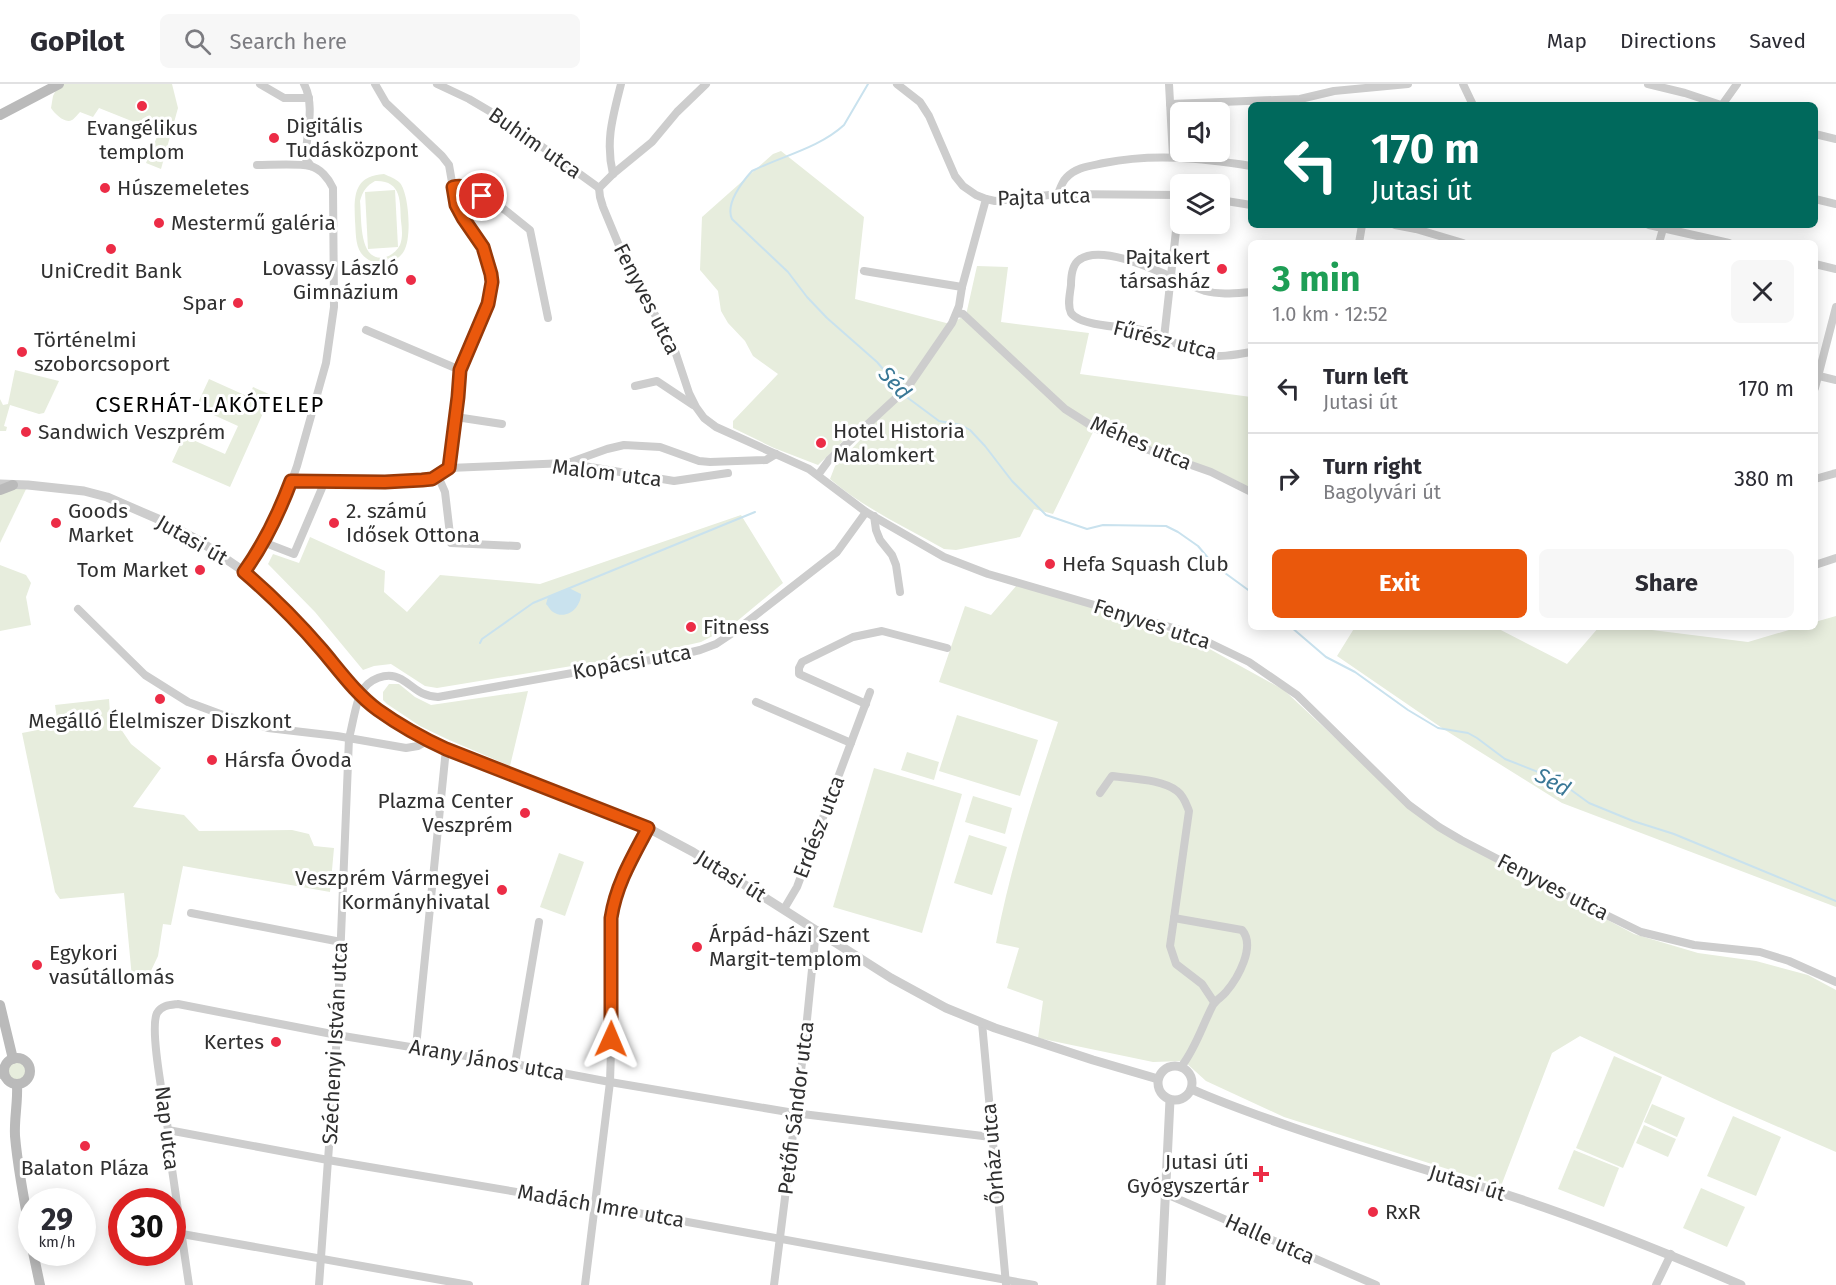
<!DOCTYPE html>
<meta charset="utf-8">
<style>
:root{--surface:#fff;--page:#f7f7f7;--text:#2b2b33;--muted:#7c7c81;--line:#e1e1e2;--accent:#ea580c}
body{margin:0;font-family:"Fira Sans",sans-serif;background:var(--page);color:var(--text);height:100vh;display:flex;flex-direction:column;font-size:22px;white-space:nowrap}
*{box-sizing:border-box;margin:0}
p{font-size:20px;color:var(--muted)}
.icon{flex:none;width:33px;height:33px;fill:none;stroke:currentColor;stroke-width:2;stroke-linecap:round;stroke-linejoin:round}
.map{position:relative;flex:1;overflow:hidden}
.drawer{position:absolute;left:1248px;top:156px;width:570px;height:390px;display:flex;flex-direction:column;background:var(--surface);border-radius:9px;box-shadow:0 3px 15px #0003}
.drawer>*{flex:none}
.hud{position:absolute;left:1248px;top:18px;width:570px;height:126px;border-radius:9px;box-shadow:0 3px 15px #0003;background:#00695c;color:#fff;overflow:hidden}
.buttons{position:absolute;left:1170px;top:18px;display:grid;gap:12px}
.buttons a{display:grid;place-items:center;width:60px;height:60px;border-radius:9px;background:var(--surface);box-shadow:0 3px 15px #0003;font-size:30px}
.speed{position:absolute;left:18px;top:1104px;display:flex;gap:12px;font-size:30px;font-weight:700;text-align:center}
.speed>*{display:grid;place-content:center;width:78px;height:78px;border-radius:50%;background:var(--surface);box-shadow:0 3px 15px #0003;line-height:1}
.speed small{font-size:15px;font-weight:400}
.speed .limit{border:9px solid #d22;background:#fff;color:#111}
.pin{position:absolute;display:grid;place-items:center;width:51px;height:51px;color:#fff;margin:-26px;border:3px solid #fff;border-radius:50%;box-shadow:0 2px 6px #0007}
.me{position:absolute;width:66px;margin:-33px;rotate:1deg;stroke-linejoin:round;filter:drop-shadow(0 0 4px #0008)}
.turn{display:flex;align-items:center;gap:21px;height:126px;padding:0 24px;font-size:27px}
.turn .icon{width:78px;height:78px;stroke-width:2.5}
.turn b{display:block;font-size:42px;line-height:51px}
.round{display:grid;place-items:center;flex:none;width:63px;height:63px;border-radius:9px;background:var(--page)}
.head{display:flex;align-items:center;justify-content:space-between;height:102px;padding:0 24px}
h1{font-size:36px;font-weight:700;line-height:45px;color:#1e9e55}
.button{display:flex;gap:12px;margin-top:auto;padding:12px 24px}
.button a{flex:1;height:69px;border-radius:9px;background:var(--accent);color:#fff;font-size:24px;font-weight:700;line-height:69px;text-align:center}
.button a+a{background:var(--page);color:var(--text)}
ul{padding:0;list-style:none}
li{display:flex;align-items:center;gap:18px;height:90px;padding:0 24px;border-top:2px solid var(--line)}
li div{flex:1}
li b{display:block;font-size:22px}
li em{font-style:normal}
header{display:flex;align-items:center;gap:36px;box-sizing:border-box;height:84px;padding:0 30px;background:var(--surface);border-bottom:2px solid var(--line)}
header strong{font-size:28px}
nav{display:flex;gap:33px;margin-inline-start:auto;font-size:21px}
.search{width:420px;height:54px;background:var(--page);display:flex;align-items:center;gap:15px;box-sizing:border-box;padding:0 21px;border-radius:9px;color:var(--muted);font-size:22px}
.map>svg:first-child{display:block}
</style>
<header>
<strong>GoPilot</strong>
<div class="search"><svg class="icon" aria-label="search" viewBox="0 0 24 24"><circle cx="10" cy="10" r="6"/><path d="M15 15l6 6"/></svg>Search here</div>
<nav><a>Map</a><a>Directions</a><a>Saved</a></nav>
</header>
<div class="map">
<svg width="1836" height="1201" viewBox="0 0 1836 1201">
<rect width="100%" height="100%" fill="#fff"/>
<g fill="#e7eddd" fill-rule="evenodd">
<path d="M59,0H172L178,24L161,85L146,79L159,48L99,24L93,33L80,28C79,29 73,36 72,36C65,40 55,30 51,24L53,12Z"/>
<path d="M781,67L864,133L855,215L950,240L966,231L977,182L1008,183L1001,238L1089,249L1080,290L1251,313V406L1094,346L1053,430L1034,425L1020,453L956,466L944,465C905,443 864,424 830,395L835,382L866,350L859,342L818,381L774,364L733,344V337L778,290L753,272L745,257L728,239L721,227L718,207L700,186L702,133L773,70Z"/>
<path d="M384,90C390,93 395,94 400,99C409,110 412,154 404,167C395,182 372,184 361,169C355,160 356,148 355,137C354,113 353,92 384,90ZM375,97C402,96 400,118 401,137C402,145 403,153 400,161C397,167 392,171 386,173C358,180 362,134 360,117C363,107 366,102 375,97Z"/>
<path d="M395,106L398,163L368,165L365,108Z"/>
<path d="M15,286L59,297L44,329L39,330L10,321L4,342L7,343L6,347H0V315L3,321L8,320Z"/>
<path d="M209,295L249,313L253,303L271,311L230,403L172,378L184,352L225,370L238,342L196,323Z"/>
<path d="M28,401L0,459V407Z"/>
<path d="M741,431L783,499L730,543L701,558L657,568L437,604L425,602L391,580L374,582L363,586L315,528L268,480L273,470L299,479L310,453L385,487L384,508L407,528L440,491L540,500Z"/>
<path d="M0,481L26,491L31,499L26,513L31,541L0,547Z"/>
<path d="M1017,501L1057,509L1135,537L1197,558L1284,606L1393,708L1463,759L1634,850L1698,869L1756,877L1808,891L1836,906V1068L1721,1018L1580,952L1552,969L1501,1102L1284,1033L1206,997L1184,977L1153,978L1038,954L1043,917L1007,904L1019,864L996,859C1010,784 1034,710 1058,638L939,598L965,522L991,531Z"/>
<path d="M1836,532V823L1562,719L1445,646L1337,572L1355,543H1495L1567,580L1599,543H1628L1748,558L1799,543H1815V538Z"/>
<path d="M389,600H399L415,613L431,621L528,607L510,682L447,655L420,642L387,620L383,616V608Z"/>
<path d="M109,615L110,629L131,660L161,684L133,723L184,731L199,747L292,746L309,750L314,762L334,764L330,808L183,782L171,841L163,840L158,872L149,891L132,894L124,809L60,815L55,808L22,649L58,642L55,621Z"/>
<path d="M957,631L1038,656L1020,712L939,687Z"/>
<path d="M907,668L939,678L934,696L901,686Z"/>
<path d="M874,684L962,710L922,849L833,823Z"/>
<path d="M973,712L1012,724L1005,750L965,738Z"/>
<path d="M969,751L1007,763L992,811L954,799Z"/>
<path d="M559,769L584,778L565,832L540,823Z"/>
<path d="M1614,972L1662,993L1623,1084L1576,1064Z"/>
<circle cx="17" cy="987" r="13"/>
<path d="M1652,1020L1685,1034L1677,1053L1644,1038Z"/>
<path d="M1733,1032L1781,1053L1756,1112L1707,1092Z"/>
<path d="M1644,1041L1676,1055L1668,1073L1636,1059Z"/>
<path d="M1574,1066L1619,1084L1604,1123L1558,1105Z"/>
<path d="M1701,1104L1745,1123L1727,1163L1683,1144Z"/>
</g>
<path fill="#c9e2ee" d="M569,504L581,510C581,523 567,537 553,528C550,526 548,522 546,520L548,513Z"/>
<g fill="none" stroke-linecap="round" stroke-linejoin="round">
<g stroke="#c9e2ee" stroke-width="2">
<path d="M868,0L844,41C819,64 782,72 752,87C742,98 725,120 732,135L788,188L807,213L827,234L877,278L908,314L939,337L961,341L970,346L985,362L1012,397L1046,431L1087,445L1103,441L1166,442L1178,448L1198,462L1214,481L1251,508"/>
<path d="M1291,543L1326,573L1355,588L1408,626L1438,644L1468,649L1477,654L1505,675L1556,695L1589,719L1633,737L1674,750L1836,817"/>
<path d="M480,559L482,555L533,519L755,428"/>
</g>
<g stroke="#cdcdcd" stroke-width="8">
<path d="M260,0L284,14H309"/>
<path d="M304,0C315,21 307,47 306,69V75L311,82"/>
<path d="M437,0L469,15L508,38L599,104"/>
<path d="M897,0L920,18L929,32L955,92L963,102L976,111L986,115L995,117L1058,110L1180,111"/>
<path d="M1169,0L1173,73"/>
<path d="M1463,0L1473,21"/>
<path d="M1648,0L1685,9L1721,21"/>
<path d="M1170,20L1300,15L1334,7L1408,0"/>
<path d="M1722,21L1737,0"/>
<path d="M1815,50L1836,55"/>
<path d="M613,90C605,57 613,32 621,0"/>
<path d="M453,103L459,102L468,103L505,126L530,146L548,234"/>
<path d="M599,104L600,113L603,123L625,176L639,204L673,261L689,309L696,323L704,334L716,343L809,385L866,428L944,473L988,490L1187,548L1249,578L1297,611L1409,721L1439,743L1461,756L1596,826L1641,848L1694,861L1760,868L1789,877L1836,898"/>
<path d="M599,104L613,90L652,58L677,28L706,0"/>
<path d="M1058,110C1060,105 1062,98 1066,94C1076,83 1090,82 1104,79C1154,69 1201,74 1251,82"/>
<path d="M1815,115L1836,120"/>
<path d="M1220,116L1251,121"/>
<path d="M1395,141L1416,145L1463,159"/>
<path d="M1649,141L1729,159"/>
<path d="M1359,159L1362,141"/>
<path d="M1659,159L1664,141"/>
<path d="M1815,180L1836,185"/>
<path d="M864,187L962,203"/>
<path d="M1251,208C1236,209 1220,211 1205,207C1178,198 1105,156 1079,176C1072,181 1071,193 1071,201C1070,210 1067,221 1071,229C1080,242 1122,243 1137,245C1160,248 1179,264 1201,270C1217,274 1235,271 1251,268"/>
<path d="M957,229L963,230L1065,325L1095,344L1126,358L1211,388L1251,408"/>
<path d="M366,246L460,286"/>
<path d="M1164,254L1180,111"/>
<path d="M1815,291L1836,296"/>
<path d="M635,302L657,297L693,321"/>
<path d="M1815,304L1836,223"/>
<path d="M456,333L502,340"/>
<path d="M568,379L607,365L624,361L660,363L699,377L710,378L766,376L776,370"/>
<path d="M449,384L566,379L674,397L728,389"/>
<path d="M818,391L829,376L908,303L952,239L959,222L962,203L986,115"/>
<path d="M438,392L445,408L451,459L517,462"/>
<path d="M1815,395L1836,389"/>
<path d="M291,397L385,398L422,396L432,395L449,384L456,333L460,286L488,220L491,205V190L483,163L463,134L456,121L449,81L442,72L386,19L375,0"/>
<path d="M874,432L876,446L880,456L892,471L896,481L900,508"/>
<path d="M263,458L294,470L325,397"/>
<path d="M1815,481L1836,474"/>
<path d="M245,488L254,475L287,410L297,382L326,279L334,223L333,104C329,95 320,84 310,82C298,79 270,81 257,81"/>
<path d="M78,525L145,591L188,618L223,631L268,644L337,652L406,664L418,662L427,657"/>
<path d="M756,618L851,659"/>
<path d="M866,620L799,590V584L802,578L853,553L882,547L947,564"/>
<path d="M1100,709L1112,692C1131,695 1162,695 1177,707C1184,712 1186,720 1189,727L1174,834L1242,846C1256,862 1238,894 1226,908C1222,913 1216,916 1213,921C1202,942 1196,964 1181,983"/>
<path d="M784,825L797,803L870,608"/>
<path d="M191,829L341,858"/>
<path d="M1174,834L1170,862L1176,880L1202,900L1214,918"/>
<path d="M982,939L1006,1200"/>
<path d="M416,963L446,665"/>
<path d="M515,980L539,838"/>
<path d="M0,991H5"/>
<path d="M168,1046L328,1076L594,1121L1034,1201"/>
<path d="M1164,1109L1376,1201"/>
<path d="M182,1150L469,1201"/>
<path d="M189,1201L168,1058V1046C165,1024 149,945 157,929C162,921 170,921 178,920L337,951L515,980L610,998L794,1029L991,1053"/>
<path d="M319,1201L337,951L349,654C352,644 356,617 361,609C368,595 387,587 401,595C415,603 419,612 438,613L628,579L667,574L700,566L716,560L734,548L837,468L866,428"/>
<path d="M585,1201L610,998L612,934L611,834L617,806L624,789L648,744"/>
<path d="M774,1201L805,955L816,846"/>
<path d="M1656,1201L1671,1170"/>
</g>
<g stroke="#cdcdcd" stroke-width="9">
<path d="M0,400L28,401L84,407L107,413L158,435L198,456L245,488L276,517L321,565L347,597L376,625L427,657L648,744L693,768L891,894L946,924L995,944L1093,976L1158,995"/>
<circle cx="1175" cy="999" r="17"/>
<path d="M1191,1005C1225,1020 1259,1032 1294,1044C1358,1066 1424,1085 1489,1105C1575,1132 1658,1165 1741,1201"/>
<path d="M1161,1201L1170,1016"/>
</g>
<g stroke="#bababa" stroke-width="10">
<path d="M0,31L59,0"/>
<path d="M0,406L13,401"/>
<path d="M0,921L13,975"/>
<circle cx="17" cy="987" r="13"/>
<path d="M17,1001C18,1018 14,1035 15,1052C18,1087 25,1122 32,1157"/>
<path d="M33,1168L40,1201"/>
</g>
</g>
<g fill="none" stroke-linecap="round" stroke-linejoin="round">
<g stroke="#983908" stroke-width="15">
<path id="route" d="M482,112C473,106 465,100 453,103L456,121L463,134L483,163L491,190L492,198L488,220L460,286L458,313L449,384L432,395L422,396L385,398L291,397C279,429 264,460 244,488C272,512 298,538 322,566C339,586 356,610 378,626C399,641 422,654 446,665L648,744C632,774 616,801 611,834V955"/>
</g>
<use href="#route" stroke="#ea580c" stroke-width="10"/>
</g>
<g fill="#ec2c46" stroke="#fff" stroke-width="2">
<circle cx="142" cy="22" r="6"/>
<circle cx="274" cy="54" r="6"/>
<circle cx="105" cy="104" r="6"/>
<circle cx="159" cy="139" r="6"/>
<circle cx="111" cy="165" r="6"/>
<circle cx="1222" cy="185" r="6"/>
<circle cx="411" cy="196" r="6"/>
<circle cx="238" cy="219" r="6"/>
<circle cx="22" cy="268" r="6"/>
<circle cx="26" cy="348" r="6"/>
<circle cx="821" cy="359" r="6"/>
<circle cx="56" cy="439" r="6"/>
<circle cx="334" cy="439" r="6"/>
<circle cx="1050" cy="480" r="6"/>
<circle cx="200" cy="486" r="6"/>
<circle cx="691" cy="543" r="6"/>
<circle cx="160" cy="615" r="6"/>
<circle cx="212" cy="676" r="6"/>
<circle cx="525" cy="729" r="6"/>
<circle cx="502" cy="806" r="6"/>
<circle cx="697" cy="863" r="6"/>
<circle cx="37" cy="881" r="6"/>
<circle cx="276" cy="958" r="6"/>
<circle cx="85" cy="1062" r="6"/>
<path d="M1258 1081h6v6h6v6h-6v6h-6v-6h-6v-6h6z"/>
<circle cx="1373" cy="1128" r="6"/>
</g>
<g text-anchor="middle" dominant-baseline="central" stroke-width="6" stroke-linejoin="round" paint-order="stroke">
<g font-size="21" fill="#303030" stroke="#fff" text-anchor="start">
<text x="286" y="42">Digitális<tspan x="286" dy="24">Tudásközpont</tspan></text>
<text x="142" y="44" text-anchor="middle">Evangélikus<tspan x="142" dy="24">templom</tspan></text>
<text x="117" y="104">Húszemeletes</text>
<text x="171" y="139">Mestermű galéria</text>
<text x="1210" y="173" text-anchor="end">Pajtakert<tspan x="1210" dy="24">társasház</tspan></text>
<text x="399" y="184" text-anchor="end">Lovassy László<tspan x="399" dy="24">Gimnázium</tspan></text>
<text x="111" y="187" text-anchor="middle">UniCredit Bank</text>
<text x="226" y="219" text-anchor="end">Spar</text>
<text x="34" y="256">Történelmi<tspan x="34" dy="24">szoborcsoport</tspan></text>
<text x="833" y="347">Hotel Historia<tspan x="833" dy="24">Malomkert</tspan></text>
<text x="38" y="348">Sandwich Veszprém</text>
<text x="68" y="427">Goods<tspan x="68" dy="24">Market</tspan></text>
<text x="346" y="427">2. számú<tspan x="346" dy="24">Idősek Ottona</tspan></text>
<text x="1062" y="480">Hefa Squash Club</text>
<text x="188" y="486" text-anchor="end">Tom Market</text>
<text x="703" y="543">Fitness</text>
<text x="160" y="637" text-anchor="middle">Megálló Élelmiszer Diszkont</text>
<text x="224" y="676">Hársfa Óvoda</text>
<text x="513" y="717" text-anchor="end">Plazma Center<tspan x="513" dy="24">Veszprém</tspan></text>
<text x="490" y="794" text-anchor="end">Veszprém Vármegyei<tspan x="490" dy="24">Kormányhivatal</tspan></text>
<text x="709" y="851">Árpád-házi Szent<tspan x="709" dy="24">Margit-templom</tspan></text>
<text x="49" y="869">Egykori<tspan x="49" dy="24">vasútállomás</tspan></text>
<text x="264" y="958" text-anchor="end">Kertes</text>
<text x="1249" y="1078" text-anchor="end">Jutasi úti<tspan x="1249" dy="24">Gyógyszertár</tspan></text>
<text x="85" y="1084" text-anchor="middle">Balaton Pláza</text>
<text x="1385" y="1128">RxR</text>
</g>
<g font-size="21" fill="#303030" stroke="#fff">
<text transform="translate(535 59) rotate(35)">Buhim utca</text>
<text transform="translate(1044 113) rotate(-2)">Pajta utca</text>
<text transform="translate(647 215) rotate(63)">Fenyves utca</text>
<text transform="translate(1165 256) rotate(14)">Fűrész utca</text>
<text transform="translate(1141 359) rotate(23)">Méhes utca</text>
<text transform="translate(607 389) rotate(7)">Malom utca</text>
<text transform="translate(192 456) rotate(30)">Jutasi út</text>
<text transform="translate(1152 540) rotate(18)">Fenyves utca</text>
<text transform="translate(632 578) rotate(-10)">Kopácsi utca</text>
<text transform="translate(819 743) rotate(-69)">Erdész utca</text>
<text transform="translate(731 792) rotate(32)">Jutasi út</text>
<text transform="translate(1553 803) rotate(27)">Fenyves utca</text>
<text transform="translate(335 959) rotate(-87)">Széchenyi István utca</text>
<text transform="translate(487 976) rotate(10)">Arany János utca</text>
<text transform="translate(796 1024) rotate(-83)">Petőfi Sándor utca</text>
<text transform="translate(167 1044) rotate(83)">Nap utca</text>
<text transform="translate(993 1070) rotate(-95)">Őrház utca</text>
<text transform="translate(1467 1099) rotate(17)">Jutasi út</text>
<text transform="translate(601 1122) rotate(10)">Madách Imre utca</text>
<text transform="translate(1270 1155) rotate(24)">Halle utca</text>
</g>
<g font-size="22" font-style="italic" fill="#3a7896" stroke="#fff">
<text transform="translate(895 299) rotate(47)">Séd</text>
<text transform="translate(1553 698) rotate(29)">Séd</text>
</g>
<g font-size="22" letter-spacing="1.5" fill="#000" stroke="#fff">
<text x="210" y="320">CSERHÁT-LAKÓTELEP</text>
</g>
</g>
</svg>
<div class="buttons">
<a><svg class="icon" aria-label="sound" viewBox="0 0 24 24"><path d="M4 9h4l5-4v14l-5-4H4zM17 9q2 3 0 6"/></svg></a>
<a><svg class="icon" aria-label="layers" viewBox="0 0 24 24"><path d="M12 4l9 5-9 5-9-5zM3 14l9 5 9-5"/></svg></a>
</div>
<div class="speed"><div>29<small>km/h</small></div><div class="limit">30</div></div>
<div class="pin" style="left:482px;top:112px;background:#d93025"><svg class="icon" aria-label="arrive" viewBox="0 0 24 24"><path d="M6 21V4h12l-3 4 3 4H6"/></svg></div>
<svg class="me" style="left:611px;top:955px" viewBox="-20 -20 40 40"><path d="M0-17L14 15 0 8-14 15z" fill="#ea580c" stroke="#fff" stroke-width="4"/></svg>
<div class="hud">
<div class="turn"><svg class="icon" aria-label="left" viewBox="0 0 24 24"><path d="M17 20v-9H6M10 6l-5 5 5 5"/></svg><div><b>170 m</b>Jutasi út</div></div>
</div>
<section class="drawer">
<div class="head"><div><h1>3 min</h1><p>1.0 km · 12:52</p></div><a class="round"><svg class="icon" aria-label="close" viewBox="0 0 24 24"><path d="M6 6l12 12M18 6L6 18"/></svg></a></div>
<ul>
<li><svg class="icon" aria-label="left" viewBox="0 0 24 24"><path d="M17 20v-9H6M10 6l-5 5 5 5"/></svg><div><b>Turn left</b><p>Jutasi út</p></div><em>170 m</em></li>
<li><svg class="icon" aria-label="right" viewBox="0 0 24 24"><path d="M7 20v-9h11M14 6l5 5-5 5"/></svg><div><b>Turn right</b><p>Bagolyvári út</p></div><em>380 m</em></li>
</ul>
<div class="button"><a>Exit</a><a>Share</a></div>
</section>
</div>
